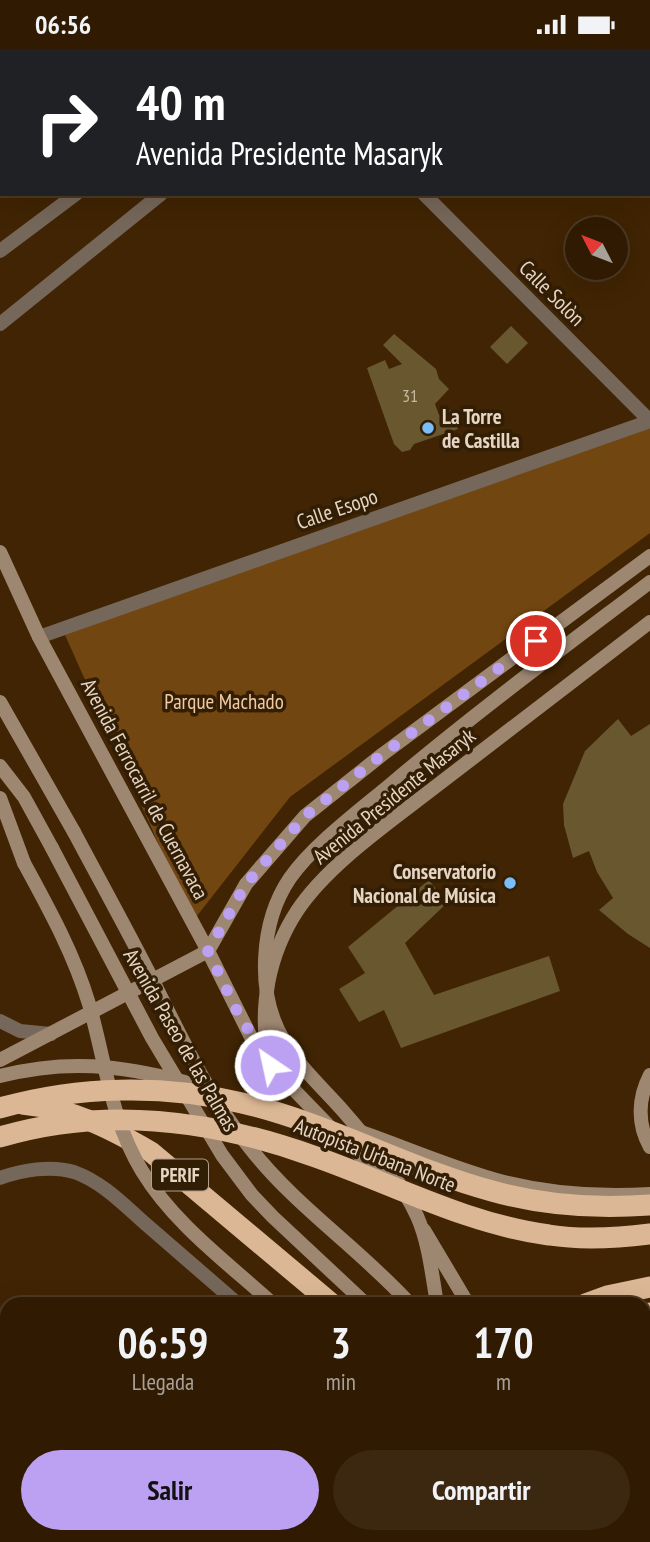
<!DOCTYPE html>
<html lang="es">
<meta charset="utf-8">
<style>
:root{--surface:#301b02;--page:#3c2811;--text:#f1f3f6;--muted:#a8a199;--line:#4b3924;--accent:#bca0f2}
body{margin:0;font-family:"PT Sans Narrow",sans-serif;background:var(--page);color:var(--text);height:100vh;display:flex;flex-direction:column;font-size:26px;white-space:nowrap}
*{box-sizing:border-box;margin:0}
p{font-size:23px;color:var(--muted)}
.icon{flex:none;width:38px;height:38px;fill:none;stroke:currentColor;stroke-width:2;stroke-linecap:round;stroke-linejoin:round}
.map{position:relative;flex:1;overflow:hidden}
.sheet{position:absolute;left:0px;top:1248px;width:651px;height:247px;display:flex;flex-direction:column;background:var(--surface);border-radius:21px 21px 0 0;box-shadow:0 7px 28px #0002,0 0 0 2px var(--line)}
.sheet>*{flex:none}
.hud{position:absolute;left:0px;top:0px;width:651px;height:147px;box-shadow:0 7px 28px #0002,0 0 0 2px var(--line);background:#202124;color:#fff;overflow:hidden}
.needle{width:46px;rotate:312deg}
.tools{position:absolute;left:565px;top:168px;display:grid;gap:14px}
.tools a{display:grid;place-items:center;width:63px;height:63px;border-radius:50%;background:var(--surface);box-shadow:0 7px 28px #0002,0 0 0 2px var(--line);font-size:35px}
.pin{position:absolute;display:grid;place-items:center;width:60px;height:60px;color:#fff;margin:-30px;border:4px solid #fff;border-radius:50%;box-shadow:0 2px 7px #0007}
.me{position:absolute;width:77px;margin:-38px;rotate:326deg;stroke-linejoin:round;filter:drop-shadow(0 0 5px #0008)}
.turn{display:flex;align-items:center;gap:24px;height:147px;padding:0 21px;font-size:32px}
.turn .icon{width:91px;height:91px;stroke-width:2.5}
.turn b{display:block;font-size:49px;line-height:60px}
.eta{display:flex;justify-content:space-evenly;align-items:center;height:119px;text-align:center}
.eta b{font-size:42px;font-weight:700;line-height:49px}
.primary-button{display:flex;gap:14px;margin-top:auto;padding:14px 21px}
.primary-button a{flex:1;height:80px;border-radius:42px;background:var(--accent);color:#111;font-size:28px;font-weight:700;line-height:80px;text-align:center}
.primary-button a+a{background:var(--page);color:var(--text)}
.status{display:flex;justify-content:space-between;align-items:center;height:49px;padding:0 35px;background:var(--surface);direction:ltr}
.status svg{height:19px;fill:currentColor}
.map>svg:first-child{display:block}
</style>
<div class="status"><b>06:56</b><svg viewBox="0 0 49 12"><path d="M0 12V9h3v3zM5 12V6h3v6zM10 12V3h3v9zM15 12V0h3v12zM26 1h20v11H26zM47 4h2v5h-2z"/></svg></div>
<div class="map">
<svg width="650" height="1493" viewBox="0 0 650 1493">
<rect width="100%" height="100%" fill="#402403"/>
<path fill="#724611" d="M650,371V484L290,748L193,872L65,586Z"/>
<g fill="#69572f">
<path d="M511,277L528,294L507,315L490,298Z"/>
<path d="M394,285L436,320L439,330L449,340L435,355L439,366L451,361L458,380L414,395L410,401L402,403L394,395L367,319L385,311L389,320L402,315L383,296Z"/>
<path d="M618,670L631,687L650,675V899L628,885L599,861L613,849L597,823L589,802L573,809L564,776L563,755L585,702Z"/>
<path d="M429,831L447,854L405,894L434,946L549,907L560,942L401,999L384,961L359,973L339,940L365,924L348,898Z"/>
<path d="M0,1437L7,1439V1488H72L70,1493H0Z"/>
<path d="M650,1461V1493H638L639,1488H644V1472Z"/>
<path d="M131,1488H227L256,1491L130,1493Z"/>
</g>
<g fill="none" stroke-linecap="round" stroke-linejoin="round">
<g stroke="#756759" stroke-width="14">
<path d="M269,2L271,0"/>
<path d="M339,2L342,0"/>
<path d="M424,145L650,372"/>
<path d="M0,202L76,145"/>
<path d="M0,275L161,145"/>
<path d="M39,588L650,372"/>
<path d="M0,972L20,982L51,985"/>
<path d="M0,1129C22,1121 51,1116 74,1123C103,1133 126,1158 148,1177C178,1203 208,1229 238,1255"/>
</g>
<g stroke="#9e8771" stroke-width="14">
<path d="M0,503L39,588L208,902L252,990L270,1016L330,1078"/>
<path d="M0,653L74,783"/>
<path d="M0,717L24,748L52,799"/>
<path d="M0,749L24,814"/>
<path d="M269,1009C258,959 269,905 297,862C327,816 391,772 435,738C507,683 579,628 650,573"/>
<path d="M0,1011L208,902L246,835L305,767L383,705L650,507"/>
<path d="M650,1026C638,1049 637,1075 650,1098"/>
<path d="M0,1027C67,1010 119,1016 185,1033"/>
<path d="M356,1081C405,1098 454,1120 504,1133C552,1145 601,1148 650,1145"/>
<path d="M346,1092L385,1132"/>
<path d="M424,1181L468,1255"/>
<path d="M644,1384L650,1379"/>
<path d="M0,1387L7,1389"/>
<path d="M421,1488L430,1493"/>
<path d="M499,1488L500,1493"/>
<path d="M529,1488L530,1493"/>
</g>
<g stroke="#dbb795" stroke-width="21">
<path d="M22,1055C72,1060 108,1078 151,1103L332,1255"/>
<path d="M585,1255L607,1247L650,1238"/>
<path d="M644,1269L650,1264"/>
<path d="M0,1314L7,1316"/>
<path d="M644,1325L650,1319"/>
<path d="M0,1355L7,1357"/>
<path d="M551,1488L552,1493"/>
<path d="M569,1488L570,1493"/>
</g>
<g stroke="#9e8771" stroke-width="14">
<path d="M74,783C99,830 125,877 149,924C180,985 207,1046 250,1099C296,1158 360,1200 410,1255"/>
<path d="M52,799L152,989L222,1106L252,1146L273,1168L366,1255"/>
<path d="M24,814C49,860 74,905 89,955C105,1010 111,1072 142,1122C174,1175 228,1214 273,1255"/>
<path d="M437,1255C432,1226 429,1194 417,1167C399,1129 372,1095 344,1063C324,1040 298,1017 283,990C256,944 260,873 290,829C313,796 360,761 391,735C475,664 563,599 650,533"/>
</g>
<g stroke="#dbb795" stroke-width="21">
<path d="M0,1059C78,1037 163,1035 242,1054C328,1074 407,1119 492,1142C545,1157 596,1160 650,1156"/>
<path d="M0,1088C104,1057 213,1071 313,1107C391,1134 466,1175 549,1186C581,1191 618,1189 650,1185"/>
<path d="M481,1488L482,1493"/>
</g>
</g>
<g fill="none" stroke-linecap="round" stroke-linejoin="round">
<path stroke="#bca0f2" stroke-width="12" stroke-dasharray="0 21.6" d="M270,1016L237,962L208,902L246,835L305,767L383,705L536,592"/>
</g>
<g fill="#7abef8" stroke="#321d05" stroke-width="2.5">
<circle cx="428" cy="379" r="7"/>
<circle cx="510" cy="834" r="7"/>
</g>
<g text-anchor="middle" dominant-baseline="central" stroke-width="7" stroke-linejoin="round" paint-order="stroke">
<g font-size="18" fill="#c8b69f">
<text x="410" y="346">31</text>
</g>
<rect fill="#321d05" stroke="#b19e8b" stroke-width="2" x="152" y="1110.5" width="56" height="31" rx="5"/>
<g font-size="19" font-weight="bold" fill="#e7d5c4">
<text x="180" y="1126">PERIF</text>
</g>
<g font-size="21" fill="#e7d5c4" stroke="#321d05">
<text transform="translate(552 244) rotate(45)">Calle Solòn</text>
<text transform="translate(337 460) rotate(-19)">Calle Esopo</text>
<text transform="translate(145 740) rotate(62)">Avenida Ferrocarril de Cuernavaca</text>
<text transform="translate(394 747) rotate(-39)">Avenida Presidente Masaryk</text>
<text transform="translate(181 991) rotate(60)">Avenida Paseo de las Palmas</text>
<text transform="translate(375 1106) rotate(21)">Autopista Urbana Norte</text>
</g>
<g font-size="21" font-weight="bold" fill="#e7d5c4" stroke="#321d05" text-anchor="start">
<text x="442" y="367">La Torre<tspan x="442" dy="24">de Castilla</tspan></text>
<text x="496" y="822" text-anchor="end">Conservatorio<tspan x="496" dy="24">Nacional de Música</tspan></text>
</g>
<g font-size="21" fill="#f2cba5" stroke="#321d05">
<text x="224" y="652">Parque Machado</text>
</g>
</g>
</svg>
<div class="tools">
<a><svg class="needle" viewBox="-14 -14 28 28"><path d="M0-13l5 13h-10z" fill="#e53935"/><path d="M0 13l5-13h-10z" fill="#a8a199"/></svg></a>
</div>
<div class="pin" style="left:536px;top:592px;background:#d93025"><svg class="icon" aria-label="arrive" viewBox="0 0 24 24"><path d="M6 21V4h12l-3 4 3 4H6"/></svg></div>
<svg class="me" style="left:270px;top:1016px" viewBox="-20 -20 40 40"><circle r="17" fill="#bca0f2" stroke="#fff" stroke-width="3"/><path d="M0-11L8 9 0 5-8 9z" fill="#fff"/></svg>
<div class="hud">
<div class="turn"><svg class="icon" aria-label="right" viewBox="0 0 24 24"><path d="M7 20v-9h11M14 6l5 5-5 5"/></svg><div><b>40 m</b>Avenida Presidente Masaryk</div></div>
</div>
<section class="sheet">
<div class="eta">
<div><b>06:59</b><p>Llegada</p></div>
<div><b>3</b><p>min</p></div>
<div><b>170</b><p>m</p></div>
</div>
<div class="primary-button"><a>Salir</a><a>Compartir</a></div>
</section>
</div>
